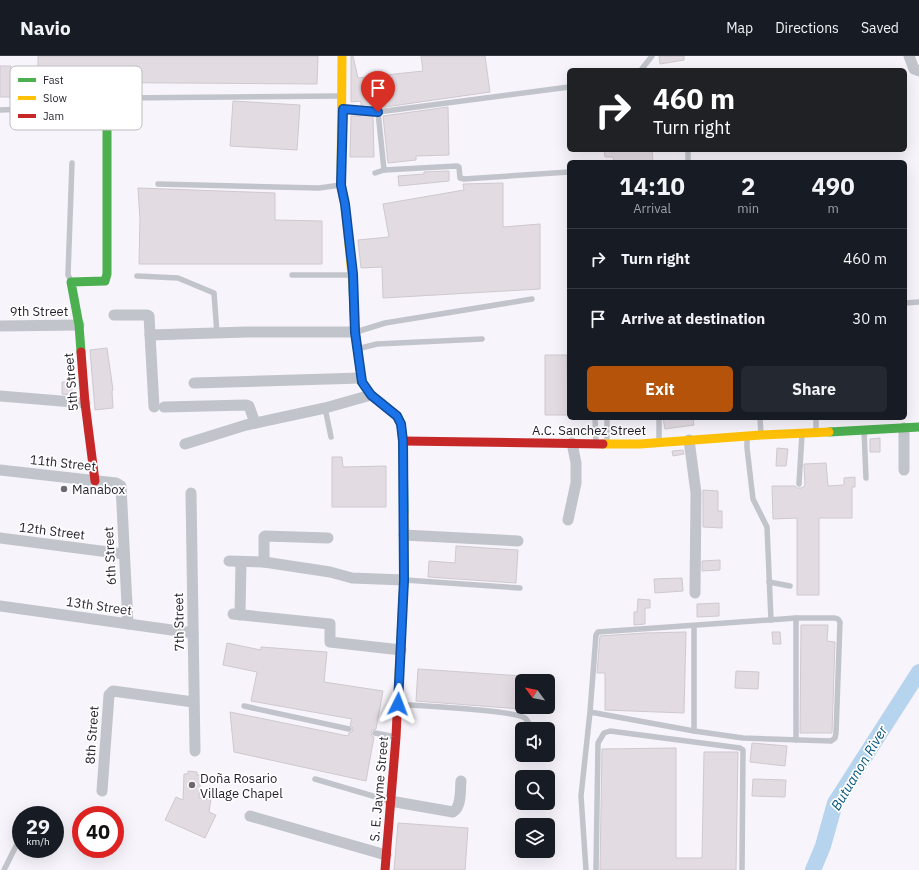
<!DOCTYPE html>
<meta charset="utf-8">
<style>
:root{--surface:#171b24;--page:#242831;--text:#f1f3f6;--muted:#9ea1a6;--line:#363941;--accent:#b45309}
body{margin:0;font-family:"IBM Plex Sans",sans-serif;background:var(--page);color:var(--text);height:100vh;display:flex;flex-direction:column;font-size:15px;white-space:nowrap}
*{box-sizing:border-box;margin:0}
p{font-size:13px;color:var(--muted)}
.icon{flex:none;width:22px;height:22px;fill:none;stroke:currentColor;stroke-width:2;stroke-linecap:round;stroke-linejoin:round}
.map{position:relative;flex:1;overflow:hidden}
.details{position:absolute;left:567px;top:104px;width:340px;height:260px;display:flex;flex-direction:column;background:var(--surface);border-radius:6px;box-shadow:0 4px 16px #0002}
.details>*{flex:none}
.top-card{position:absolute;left:567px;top:12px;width:340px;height:84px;border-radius:6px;box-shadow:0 4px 16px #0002;background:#202124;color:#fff;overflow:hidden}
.needle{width:26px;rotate:302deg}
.tools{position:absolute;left:515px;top:618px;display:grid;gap:8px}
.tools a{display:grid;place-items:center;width:40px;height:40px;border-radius:6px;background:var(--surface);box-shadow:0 4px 16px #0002;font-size:20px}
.speed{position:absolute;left:12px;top:750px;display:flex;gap:8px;font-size:20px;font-weight:700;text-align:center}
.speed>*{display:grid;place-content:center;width:52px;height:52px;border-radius:50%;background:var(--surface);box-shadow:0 4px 16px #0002;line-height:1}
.speed small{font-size:10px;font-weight:400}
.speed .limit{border:6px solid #d22;background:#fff;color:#111}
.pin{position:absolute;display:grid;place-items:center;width:34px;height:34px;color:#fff;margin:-41px -17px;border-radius:50% 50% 50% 0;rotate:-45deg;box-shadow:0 0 4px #0007}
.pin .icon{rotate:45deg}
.me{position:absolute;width:44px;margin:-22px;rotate:3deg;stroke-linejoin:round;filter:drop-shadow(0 0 3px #0008)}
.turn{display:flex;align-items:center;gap:14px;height:84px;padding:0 20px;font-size:18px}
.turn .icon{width:52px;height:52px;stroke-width:2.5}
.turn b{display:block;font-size:28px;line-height:34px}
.eta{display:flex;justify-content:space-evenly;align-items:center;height:68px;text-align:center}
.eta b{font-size:24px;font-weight:700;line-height:28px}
.primary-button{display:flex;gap:8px;margin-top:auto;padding:8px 20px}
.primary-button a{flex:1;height:46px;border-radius:6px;background:var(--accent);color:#fff;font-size:16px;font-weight:700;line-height:46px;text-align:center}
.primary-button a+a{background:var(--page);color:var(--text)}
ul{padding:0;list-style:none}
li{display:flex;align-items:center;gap:12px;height:60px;padding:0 20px;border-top:1px solid var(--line)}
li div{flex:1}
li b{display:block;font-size:15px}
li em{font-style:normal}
header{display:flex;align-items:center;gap:24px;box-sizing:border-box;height:56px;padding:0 20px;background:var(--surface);border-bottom:1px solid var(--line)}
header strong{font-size:19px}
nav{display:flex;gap:22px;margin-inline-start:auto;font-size:14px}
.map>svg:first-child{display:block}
</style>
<header>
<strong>Navio</strong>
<nav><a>Map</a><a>Directions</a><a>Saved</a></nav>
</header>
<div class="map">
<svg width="919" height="814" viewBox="0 0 919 814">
<rect width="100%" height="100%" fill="#f7f4fb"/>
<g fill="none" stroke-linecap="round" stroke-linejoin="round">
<path stroke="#b6d4ed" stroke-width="16" d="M813,814L823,790L835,747L919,616"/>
</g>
<g fill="#e3dbe2" stroke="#cfc8cf">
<path d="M38,0H318L317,28L38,26Z"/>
<path d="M351,0H353L358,22L423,15L421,0H485L490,36L378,52L361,50V45L351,46Z"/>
<path d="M659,0H684V4L660,8Z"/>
<path d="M0,10H11L10,41H0Z"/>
<path d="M233,45L300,49L297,94L230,90Z"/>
<path d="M448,51L449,99L416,100V104L388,107L383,60Z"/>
<path d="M361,59L373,60L374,101H350L351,60H361Z"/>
<path d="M604,94H652L653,106H614L613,101H605Z"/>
<path d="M449,115V125L399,130L398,120L424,118V116Z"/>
<path d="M503,127V171L540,168V233L383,242L382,211L361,212L358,184L389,181L383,148L464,134L463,128Z"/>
<path d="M138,132L275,137V164L322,165V208H139L140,164Z"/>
<path d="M107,292L113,334L112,335L113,352L95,354L90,294Z"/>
<path d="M545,299H567L568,359H545Z"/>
<path d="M62,326H72V339L62,338Z"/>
<path d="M663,362H693L694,369L665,373Z"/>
<path d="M880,382V396H870V383Z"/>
<path d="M777,392L788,393L786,410H776Z"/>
<path d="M683,394L684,398L673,400L672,395Z"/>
<path d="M332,401H342L343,411L386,410V451H332Z"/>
<path d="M826,407L828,430L844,429V422L855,421V431H852V462H819V539H797V462L773,463L772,430H795L797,432H801L805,430L804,408Z"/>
<path d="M703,434L718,435V455H722V472L703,471Z"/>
<path d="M456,490L518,494L516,527L428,521L429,505L455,507Z"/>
<path d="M720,504V514L702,515V505Z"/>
<path d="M682,522L683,535L655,537L654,523Z"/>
<path d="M638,543L650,544V552H645V568L634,569V556H637Z"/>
<path d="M719,547V560L697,561V548Z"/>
<path d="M801,569H828L827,585L835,586L832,677H800Z"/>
<path d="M686,576L684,657L605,654V617H597L600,580L645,577Z"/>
<path d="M772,576H780L781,588H773Z"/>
<path d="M227,587L261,594V591L327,596L324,626L383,635L376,673L372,674L371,677L372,680L374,681L366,725L234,696L230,656L348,680L349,677L352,676L353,672L350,669L352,663L251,645L257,616L223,609Z"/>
<path d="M418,613L522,620L521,653L416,645Z"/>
<path d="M736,615L759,616L758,633L735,632Z"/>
<path d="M752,687L787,690L785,710L750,706Z"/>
<path d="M676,692V802H702L704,696H738L736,814H600L602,693Z"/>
<path d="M188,715L197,716V719H201L199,742L211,743L209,756L216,759L205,782L165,764L176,741L183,744L184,718H188Z"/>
<path d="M753,723L786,724L785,741L752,740Z"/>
<path d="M398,767L468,772L465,814H394Z"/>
</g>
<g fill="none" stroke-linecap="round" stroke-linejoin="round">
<g stroke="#c2c4cb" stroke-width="5.5">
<path d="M641,14L652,0"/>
<path d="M343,53L378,56L569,31"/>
<path d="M0,54L75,51L89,47L122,42L340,40"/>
<path d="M378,56L384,114L457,110L459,111L460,122L464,123L569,116"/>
<path d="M688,94V106"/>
<path d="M375,117L384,114"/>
<path d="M158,128L319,132L341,129"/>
<path d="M292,219H352"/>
<path d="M137,220L178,222L214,237L217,278"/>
<path d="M71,225L68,219L72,107"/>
<path d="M905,247L919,246"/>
<path d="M356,276L385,267L532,243"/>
<path d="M357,293L377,288L482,283"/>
<path d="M325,352L331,381"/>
<path d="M595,362L596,386"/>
<path d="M659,362V386"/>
<path d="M760,362L761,379"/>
<path d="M816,362V376"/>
<path d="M864,374L866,422"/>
<path d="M747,381V392L753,443L767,471L771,564"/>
<path d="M607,387V362"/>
<path d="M799,428L802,378"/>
<path d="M405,524L520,532"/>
<path d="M769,526L790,530"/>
<path d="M796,562V684"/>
<path d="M398,648C418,650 514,654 525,662C528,665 530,669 531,673"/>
<path d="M244,650L349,673"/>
<path d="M694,675V570"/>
<path d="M375,677L396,681"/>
<path d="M315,723L390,745"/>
<path d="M4,814L21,780"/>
<path d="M586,814L581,740L590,656L694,675L743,682L831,685L835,682L836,677L840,566L838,563L835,562H796L598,576L596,579L590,656"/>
<path d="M596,814L598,687L604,677L610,675L740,692L743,694L742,814"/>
</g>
<g stroke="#c2c4cb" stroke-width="11">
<path d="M909,0L914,13L919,15"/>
<path d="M114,259H147L149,260L154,351"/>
<path d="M0,270L79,269"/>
<path d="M150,279L247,276H355"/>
<path d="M194,327L361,322"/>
<path d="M0,340L85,347"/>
<path d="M164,351L246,349L249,350L255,367"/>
<path d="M904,372V414"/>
<path d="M689,384L696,437L695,537"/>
<path d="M185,388L246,369L325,352L371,339"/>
<path d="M0,414L116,427L121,430L128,568"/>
<path d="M191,437L195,695"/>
<path d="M568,464L576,427V407L572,387"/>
<path d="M404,479L518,485"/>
<path d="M0,482L124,498"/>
<path d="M229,505L264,506L330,516L352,522L404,524"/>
<path d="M264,506V481L265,480L328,482"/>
<path d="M0,550L193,577"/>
<path d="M233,558L330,568V586L401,594"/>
<path d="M240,559L241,506"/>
<path d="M102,735L109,639L113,635L193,646"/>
<path d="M390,745L453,756C462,751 460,733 461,725"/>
<path d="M250,760L386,799"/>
</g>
<g stroke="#4caf50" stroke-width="9">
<path d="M353,230L355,276L362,326L371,339L397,360L401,368L403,385L404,456"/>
<path d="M81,296L79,269L71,226L105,225L107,218V75"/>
<path d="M829,376L919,371"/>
</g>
<g stroke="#ffc107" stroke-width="9">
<path d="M342,0L341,129L345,148L353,230"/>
<path d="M603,388H640L761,379L829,376"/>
<path d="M398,638L404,524V456"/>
</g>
<g stroke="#c62828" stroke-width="9">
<path d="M81,296L85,347L95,425"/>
<path d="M403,385L603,388"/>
<path d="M385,814L396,681L398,638"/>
</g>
</g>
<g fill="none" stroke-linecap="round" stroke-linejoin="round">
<g stroke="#114b97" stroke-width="10">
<path id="route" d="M378,56L343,53L341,129L345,148L353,218L355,276L362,326L371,339L397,360L401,368L403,385L404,524L398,648"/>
</g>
<use href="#route" stroke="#1a73e8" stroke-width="7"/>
</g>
<g fill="#6d6973" stroke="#fff" stroke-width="1.5">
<circle cx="64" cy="433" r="4"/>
<circle cx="192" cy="729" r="4"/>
</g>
<g text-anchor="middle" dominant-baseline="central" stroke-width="3.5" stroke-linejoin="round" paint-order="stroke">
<g font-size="13" fill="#231e2a" stroke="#fff">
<text x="39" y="255">9th Street</text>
<text transform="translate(71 326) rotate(-95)">5th Street</text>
<text x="589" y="374">A.C. Sanchez Street</text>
<text transform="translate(63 407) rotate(6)">11th Street</text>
<text transform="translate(52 475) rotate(7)">12th Street</text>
<text transform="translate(110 500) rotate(-93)">6th Street</text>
<text transform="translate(99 550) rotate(8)">13th Street</text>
<text transform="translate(179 566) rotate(-91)">7th Street</text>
<text transform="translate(92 679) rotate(-86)">8th Street</text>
<text transform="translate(379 733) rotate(-85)">S. E. Jayme Street</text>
</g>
<g font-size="13" fill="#231e2a" stroke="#fff" text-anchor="start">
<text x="72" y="433">Manabox</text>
<text x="200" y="722">Doña Rosario<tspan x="200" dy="15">Village Chapel</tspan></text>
</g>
<g font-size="14" font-style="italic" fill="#03547d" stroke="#fff">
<text transform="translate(859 712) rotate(-59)">Butuanon River</text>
</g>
</g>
<rect x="10" y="10" width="132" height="64" rx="6" fill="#fff" stroke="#bdbcbf" stroke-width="1"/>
<rect x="18" y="22" width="18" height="4" fill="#4caf50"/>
<rect x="18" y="40" width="18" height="4" fill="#ffc107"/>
<rect x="18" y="58" width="18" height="4" fill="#c62828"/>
<g font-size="11" fill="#231e2a">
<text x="43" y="28">Fast</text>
<text x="43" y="46">Slow</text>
<text x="43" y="64">Jam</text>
</g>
</svg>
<div class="tools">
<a><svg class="needle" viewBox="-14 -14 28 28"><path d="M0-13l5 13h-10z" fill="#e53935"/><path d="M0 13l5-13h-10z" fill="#9ea1a6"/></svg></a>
<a><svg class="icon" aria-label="sound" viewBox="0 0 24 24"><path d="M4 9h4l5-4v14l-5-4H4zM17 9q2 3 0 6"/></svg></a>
<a><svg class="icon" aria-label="search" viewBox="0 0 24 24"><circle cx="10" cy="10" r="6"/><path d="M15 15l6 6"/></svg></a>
<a><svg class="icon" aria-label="layers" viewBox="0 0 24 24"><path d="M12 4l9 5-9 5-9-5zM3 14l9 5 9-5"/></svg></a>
</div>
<div class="speed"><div>29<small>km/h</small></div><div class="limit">40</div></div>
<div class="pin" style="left:378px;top:56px;background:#d93025"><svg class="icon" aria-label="arrive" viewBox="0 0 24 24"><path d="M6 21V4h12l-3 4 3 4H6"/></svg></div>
<svg class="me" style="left:398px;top:648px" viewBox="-20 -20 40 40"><path d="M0-17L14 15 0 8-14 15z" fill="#1a73e8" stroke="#fff" stroke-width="4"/></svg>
<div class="top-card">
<div class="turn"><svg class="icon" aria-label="right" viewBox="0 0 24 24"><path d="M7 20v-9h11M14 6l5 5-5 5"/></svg><div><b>460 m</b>Turn right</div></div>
</div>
<section class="details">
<div class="eta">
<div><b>14:10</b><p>Arrival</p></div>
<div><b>2</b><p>min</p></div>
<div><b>490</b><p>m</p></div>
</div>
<ul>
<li><svg class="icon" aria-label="right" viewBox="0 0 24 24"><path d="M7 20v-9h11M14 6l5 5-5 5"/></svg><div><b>Turn right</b></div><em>460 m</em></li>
<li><svg class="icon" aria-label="arrive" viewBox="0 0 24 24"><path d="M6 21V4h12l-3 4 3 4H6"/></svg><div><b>Arrive at destination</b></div><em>30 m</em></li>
</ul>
<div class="primary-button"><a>Exit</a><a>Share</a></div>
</section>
</div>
